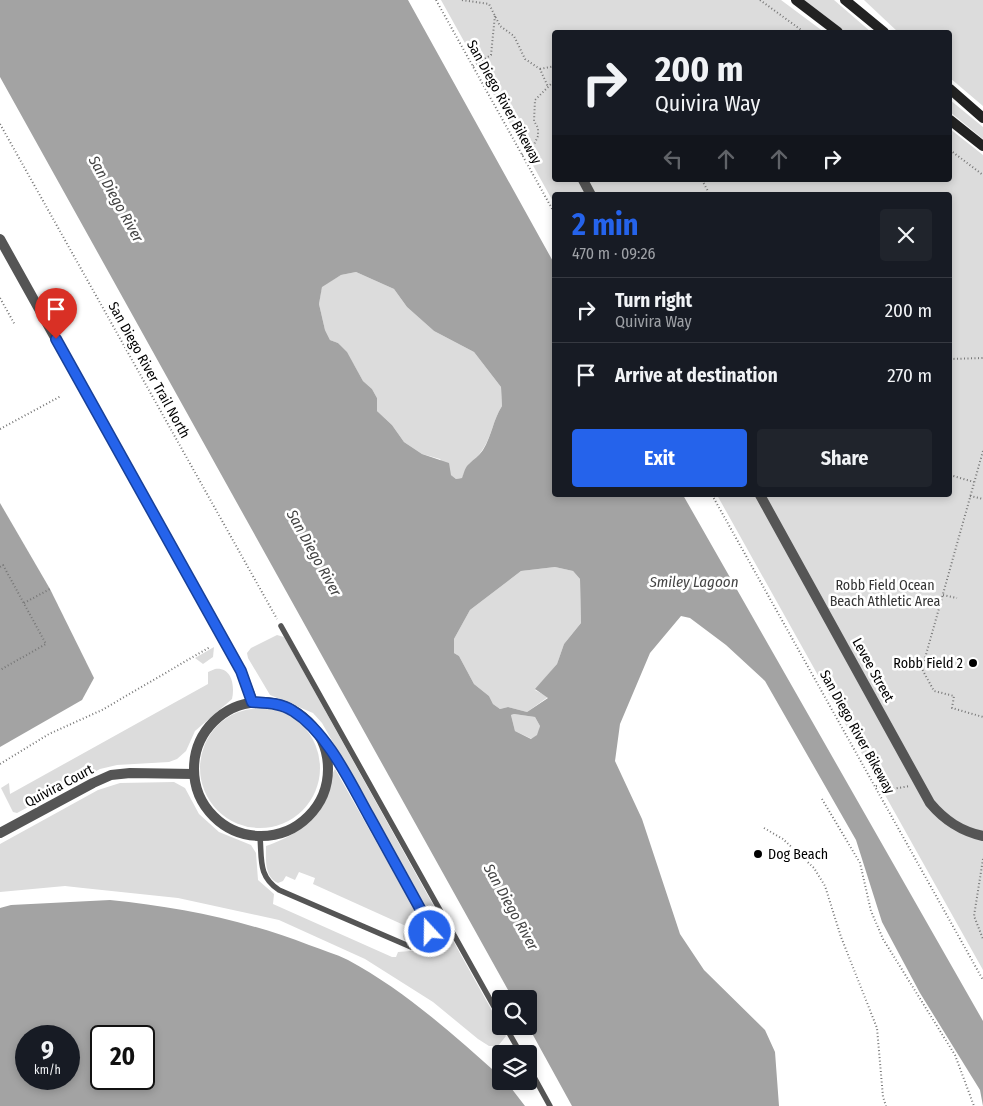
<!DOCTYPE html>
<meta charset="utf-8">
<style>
:root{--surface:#171b24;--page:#20242c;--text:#f1f3f6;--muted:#9ea1a6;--line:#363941;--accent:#2563eb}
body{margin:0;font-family:"Fira Sans Condensed",sans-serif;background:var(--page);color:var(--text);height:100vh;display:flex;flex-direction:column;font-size:19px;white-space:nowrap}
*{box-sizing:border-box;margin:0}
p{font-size:16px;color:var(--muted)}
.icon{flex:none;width:28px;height:28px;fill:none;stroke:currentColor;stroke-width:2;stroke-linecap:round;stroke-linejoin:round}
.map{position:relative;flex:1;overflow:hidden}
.details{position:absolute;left:552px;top:192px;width:400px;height:305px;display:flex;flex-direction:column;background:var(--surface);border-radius:5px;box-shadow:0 2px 8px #0003}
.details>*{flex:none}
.guide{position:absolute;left:552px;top:30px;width:400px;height:152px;border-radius:5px;box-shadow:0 2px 8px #0003;background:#171b24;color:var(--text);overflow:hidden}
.tools{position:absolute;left:492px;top:990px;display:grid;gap:10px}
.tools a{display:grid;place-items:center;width:45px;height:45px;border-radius:5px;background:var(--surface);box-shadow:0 2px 8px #0003;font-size:25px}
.speed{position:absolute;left:15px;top:1025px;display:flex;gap:10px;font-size:25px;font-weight:700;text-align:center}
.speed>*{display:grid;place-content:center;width:65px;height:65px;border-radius:50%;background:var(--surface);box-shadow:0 2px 8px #0003;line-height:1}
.speed small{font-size:12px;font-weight:400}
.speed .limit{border:2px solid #111;border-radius:8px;background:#fff;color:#111}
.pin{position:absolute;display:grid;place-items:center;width:42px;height:42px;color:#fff;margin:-51px -21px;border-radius:50% 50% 50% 0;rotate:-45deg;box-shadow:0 0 5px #0007}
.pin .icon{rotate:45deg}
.me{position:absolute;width:55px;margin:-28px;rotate:339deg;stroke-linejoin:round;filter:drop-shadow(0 0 4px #0008)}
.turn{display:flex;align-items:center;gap:18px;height:105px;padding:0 20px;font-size:22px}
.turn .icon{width:65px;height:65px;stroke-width:2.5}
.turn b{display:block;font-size:35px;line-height:42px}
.lanes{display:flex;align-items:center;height:48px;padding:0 20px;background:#0003;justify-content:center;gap:25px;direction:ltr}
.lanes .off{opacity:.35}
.round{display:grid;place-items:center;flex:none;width:52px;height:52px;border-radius:5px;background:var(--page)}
.overview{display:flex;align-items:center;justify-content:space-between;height:85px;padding:0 20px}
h1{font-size:30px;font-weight:700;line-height:38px;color:var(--accent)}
.primary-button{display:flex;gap:10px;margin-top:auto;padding:10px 20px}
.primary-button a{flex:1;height:58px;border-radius:5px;background:var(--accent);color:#fff;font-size:20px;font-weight:700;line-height:58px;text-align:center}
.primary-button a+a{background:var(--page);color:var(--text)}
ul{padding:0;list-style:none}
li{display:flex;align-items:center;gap:15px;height:65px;padding:0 20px;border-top:1px solid var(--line)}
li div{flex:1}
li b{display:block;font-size:19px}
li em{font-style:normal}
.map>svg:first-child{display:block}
</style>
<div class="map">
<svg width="983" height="1106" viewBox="0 0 983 1106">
<rect width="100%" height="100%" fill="#fff"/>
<g fill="#dcdcdc">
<path d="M441,0H781L824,32H555V180H950V129L983,155V970L717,495H950V195H555V205Z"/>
<path d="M804,0H834L871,32H846Z"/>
<path d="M864,0H983V106L950,78V32H898Z"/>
<path d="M950,100L983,127V139L950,112Z"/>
<path d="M356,272L394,289L407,307L434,331L474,352L501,387L502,406C493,420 492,435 483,449C475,462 468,463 462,478L456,479L451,475L440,459L422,454L404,442L392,425L377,411V398L372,389L363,381L354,365L338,343L330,340L325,330L319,304L322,286L341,275Z"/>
<path d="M555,567L573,571L580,579L581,623L564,644L557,664L535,690L548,697L527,712L508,707L500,709L493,704L489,696L474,684L459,656L454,653V639L470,610L521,571Z"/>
<path d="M277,635L284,637L287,642L506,1036L498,1046H489L478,1039L433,1002L365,959L279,920L178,898L83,888L65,886L0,892V844L98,790L120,783L174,782L185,788L199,814L219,832L251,845L256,853L258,880L274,894L273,904L392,957H396L398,952C418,950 442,950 432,918L322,723L313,713L270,695L248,658L247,653L251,648Z"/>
<path d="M214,647L213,657L203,664L195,658Z"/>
<path d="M215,669C232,667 235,686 232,699L195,731L186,751L177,759L169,762L117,765L100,769L17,813L13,812L1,788L9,783L10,794L208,684V672Z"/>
<circle cx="260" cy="768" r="60"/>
<path d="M514,714L535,717L540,726L538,735L532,739L515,731L511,715Z"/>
<path d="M335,769L421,921L423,933C419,940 412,943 404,940L403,936L406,926L313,884L315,878L299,872L295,880L286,876L283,881L278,883C264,877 266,859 266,846C289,838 317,823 326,799C330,790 330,776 335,769Z"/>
</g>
<g fill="#a3a3a3" fill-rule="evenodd">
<path d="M0,0H408L555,265V495H683L983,1021V1106L980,1090L920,993L882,922L856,840L765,681L726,645L690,618L681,616L650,653L620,724L615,761L642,819L680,934L704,970L765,1030L775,1052L779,1106H572L528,1026L529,999H513L0,77ZM356,272L394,289L407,307L434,331L474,352L501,387L502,406C493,420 492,435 483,450C479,456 474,459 469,464C465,467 464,473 462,478L456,479L451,475L449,463L422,454L404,442L392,425L377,411V398L372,389L363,381L347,352L338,343L330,340L325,330L319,304L322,287L341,275ZM555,567L573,571L580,579L581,623L564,644L557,664L535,689L548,698L527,712L508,707L500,709L493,704L489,696L474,684L459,656L454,653V639L470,610L521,571ZM514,714L535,717L540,726L537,735L531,739L515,731L511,715Z"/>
<path d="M0,503L50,589L94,678L82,700L0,747Z"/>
<path d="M110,900C179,907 244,920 309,945C322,950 336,954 348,960C404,990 454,1035 501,1077V1081L508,1084L525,1106H0V908L11,905ZM26,1036H69V1079H26ZM101,1036H144V1079H101Z"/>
</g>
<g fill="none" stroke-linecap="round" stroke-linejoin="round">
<g stroke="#777" stroke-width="2" stroke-dasharray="1 2.5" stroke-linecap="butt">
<path d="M436,0L555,214"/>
<path d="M462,0L489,4L500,26L514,36L525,59L540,69L548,87"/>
<path d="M760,0L804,32"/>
<path d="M473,66L491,55L495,15"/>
<path d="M540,69L555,66"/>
<path d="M0,124L277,619"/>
<path d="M950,150L983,175"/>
<path d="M522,155L533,147L538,136V128L534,121L535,100L555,80"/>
<path d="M702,180L710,195"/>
<path d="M0,298L15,325"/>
<path d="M950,359L983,358"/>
<path d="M0,429L61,396"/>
<path d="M983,451L922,669L934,691L954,696L952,708L983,717"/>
<path d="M950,475L974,482"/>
<path d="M712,495L983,980"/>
<path d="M970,496L983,499"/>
<path d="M0,567L3,565L46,644L0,670"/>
<path d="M943,595L957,598"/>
<path d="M24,603L50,589"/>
<path d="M0,764L49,734L102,710L210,647"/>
<path d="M876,786L892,789L910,786"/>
<path d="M822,799L860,863L871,911L883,939L955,1055L974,1106"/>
<path d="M764,828L783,839L814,868L825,886L841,937L877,1028L883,1097L886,1106"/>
<path d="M983,859L974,916L983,939"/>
</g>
<g stroke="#555" stroke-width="5.5">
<path d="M281,626L501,1019"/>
<path d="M260,837C262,860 258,876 279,890L411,947C425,944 430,937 428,923L340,764L320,738"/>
<path d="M505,1026L521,1054"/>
<path d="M529,1068L550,1106"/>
</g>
<g stroke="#555" stroke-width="10">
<path d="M583,180L591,195"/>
<path d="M760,495L930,803C945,821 961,831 983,836"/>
<path d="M0,833L93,783L111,775L130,773L194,774"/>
</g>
<g stroke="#555" stroke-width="10">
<path d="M0,239L241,671L253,702"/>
<circle cx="261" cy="769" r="67"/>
</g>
<g stroke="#222" stroke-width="10">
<path d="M796,0L838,32"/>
<path d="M845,0L884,32"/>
<path d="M950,89L983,118"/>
<path d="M950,120L983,146"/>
</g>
</g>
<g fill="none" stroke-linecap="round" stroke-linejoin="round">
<g stroke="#184099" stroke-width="12">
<path id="route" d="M56,339L241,671L252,702C267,703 281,703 293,711C327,732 350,782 369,816C389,852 408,887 428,923L430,932"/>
</g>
<use href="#route" stroke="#2563eb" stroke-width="9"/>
</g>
<g fill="#000" stroke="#fff" stroke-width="2">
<circle cx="973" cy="663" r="5"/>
<circle cx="758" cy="854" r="5"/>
</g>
<g text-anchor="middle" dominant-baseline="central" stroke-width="5" stroke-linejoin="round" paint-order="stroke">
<g font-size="14" fill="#000" stroke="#fff">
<text transform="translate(504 102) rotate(61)">San Diego River Bikeway</text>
<text transform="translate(149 370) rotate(61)">San Diego River Trail North</text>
<text transform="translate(873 670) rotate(61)">Levee Street</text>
<text transform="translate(857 732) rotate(61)">San Diego River Bikeway</text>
<text transform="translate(59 786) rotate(-28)">Quivira Court</text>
</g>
<g font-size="14" fill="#333" stroke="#fff">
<text x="885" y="585">Robb Field Ocean<tspan x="885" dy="16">Beach Athletic Area</tspan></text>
</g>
<g font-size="14" fill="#000" stroke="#fff" text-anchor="end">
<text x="963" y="663">Robb Field 2</text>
<text x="768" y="854" text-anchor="start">Dog Beach</text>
</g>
<g font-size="15" font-style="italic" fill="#444" stroke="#fff">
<text transform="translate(116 199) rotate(61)">San Diego River</text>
<text transform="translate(314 553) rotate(61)">San Diego River</text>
<text x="694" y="582">Smiley Lagoon</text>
<text transform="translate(511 907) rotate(61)">San Diego River</text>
</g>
</g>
</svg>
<div class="tools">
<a><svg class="icon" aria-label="search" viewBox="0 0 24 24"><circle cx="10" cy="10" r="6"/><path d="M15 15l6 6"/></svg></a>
<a><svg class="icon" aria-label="layers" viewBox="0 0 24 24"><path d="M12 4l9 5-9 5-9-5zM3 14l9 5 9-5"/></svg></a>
</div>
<div class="speed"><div>9<small>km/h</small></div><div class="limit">20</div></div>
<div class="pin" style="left:56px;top:339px;background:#d93025"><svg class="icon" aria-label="arrive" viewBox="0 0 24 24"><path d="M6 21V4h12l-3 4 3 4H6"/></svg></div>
<svg class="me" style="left:430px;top:932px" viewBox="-20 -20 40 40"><circle r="17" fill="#2563eb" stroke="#fff" stroke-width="3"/><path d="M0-11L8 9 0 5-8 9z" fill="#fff"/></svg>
<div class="guide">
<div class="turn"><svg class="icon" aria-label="right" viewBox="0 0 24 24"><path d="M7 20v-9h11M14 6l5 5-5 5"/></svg><div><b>200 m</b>Quivira Way</div></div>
<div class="lanes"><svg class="icon off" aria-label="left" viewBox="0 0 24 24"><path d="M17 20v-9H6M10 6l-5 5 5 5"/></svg><svg class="icon off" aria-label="ahead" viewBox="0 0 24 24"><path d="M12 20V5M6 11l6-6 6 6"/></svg><svg class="icon off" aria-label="ahead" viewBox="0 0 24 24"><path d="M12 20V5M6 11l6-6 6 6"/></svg><svg class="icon" aria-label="right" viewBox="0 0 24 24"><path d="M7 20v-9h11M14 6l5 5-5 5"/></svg></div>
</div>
<section class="details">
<div class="overview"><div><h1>2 min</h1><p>470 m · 09:26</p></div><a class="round"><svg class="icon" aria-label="close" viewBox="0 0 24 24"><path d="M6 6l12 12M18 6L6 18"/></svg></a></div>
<ul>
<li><svg class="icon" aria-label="right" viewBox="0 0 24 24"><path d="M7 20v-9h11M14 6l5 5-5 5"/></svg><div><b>Turn right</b><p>Quivira Way</p></div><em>200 m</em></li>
<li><svg class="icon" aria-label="arrive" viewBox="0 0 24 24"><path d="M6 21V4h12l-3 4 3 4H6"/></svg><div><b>Arrive at destination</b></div><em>270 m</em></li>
</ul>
<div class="primary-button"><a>Exit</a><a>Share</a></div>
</section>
</div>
